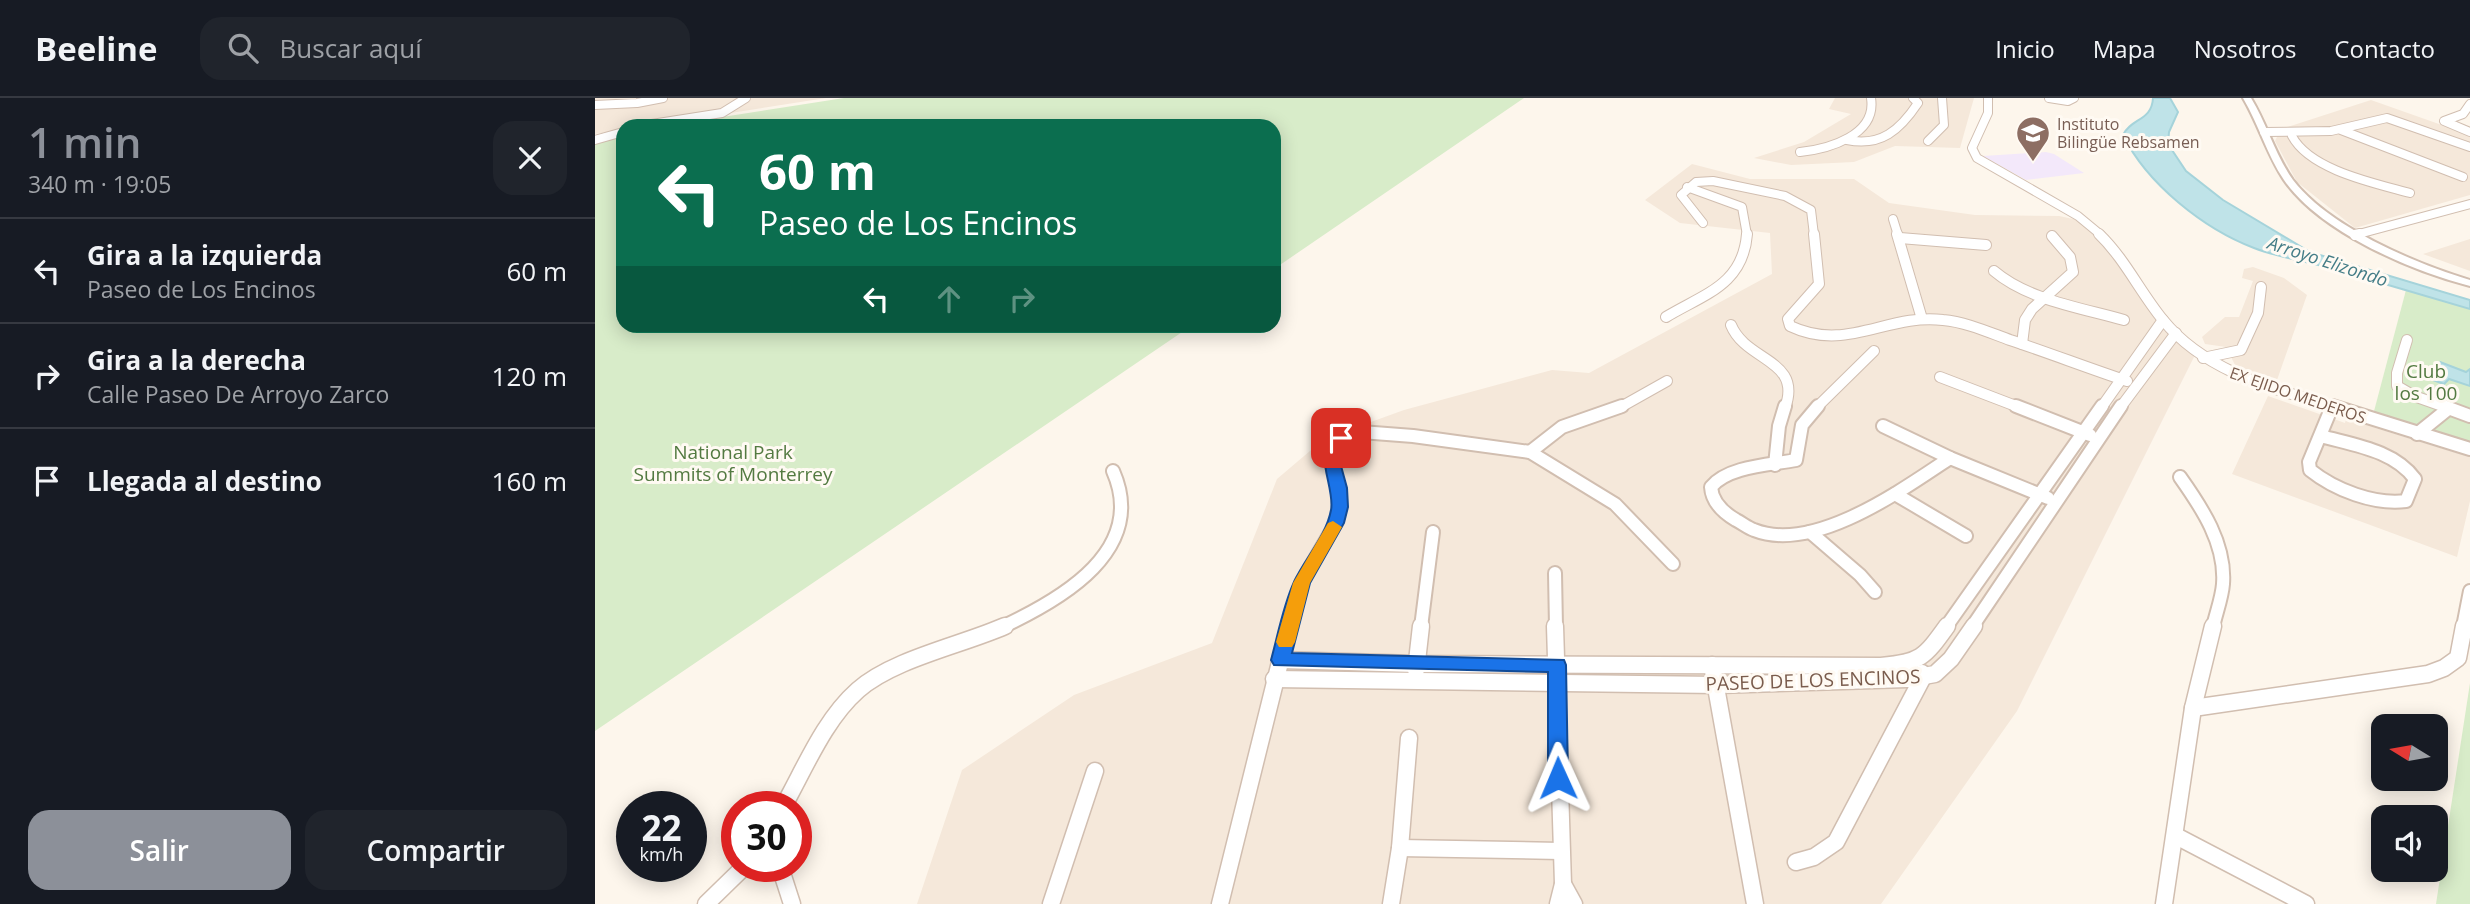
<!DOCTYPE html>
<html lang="es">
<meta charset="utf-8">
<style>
:root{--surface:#171b24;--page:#20242c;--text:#f1f3f6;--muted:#9ea1a6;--line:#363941;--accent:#8c9099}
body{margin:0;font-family:"Open Sans",sans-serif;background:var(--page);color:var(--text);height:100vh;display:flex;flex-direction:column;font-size:26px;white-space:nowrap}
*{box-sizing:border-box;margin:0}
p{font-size:23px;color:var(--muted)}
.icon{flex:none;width:38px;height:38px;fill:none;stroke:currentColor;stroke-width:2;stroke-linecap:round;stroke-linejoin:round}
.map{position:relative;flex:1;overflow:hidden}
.sheet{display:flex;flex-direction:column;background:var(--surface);width:595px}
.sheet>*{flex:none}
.top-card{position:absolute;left:21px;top:21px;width:665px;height:214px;border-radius:21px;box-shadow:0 4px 18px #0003;background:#0b6e4f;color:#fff;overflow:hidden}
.needle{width:46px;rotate:281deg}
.fabs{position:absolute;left:1776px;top:616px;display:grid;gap:14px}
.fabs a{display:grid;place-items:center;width:77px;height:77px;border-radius:14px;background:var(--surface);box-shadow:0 4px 18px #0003;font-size:35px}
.speed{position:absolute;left:21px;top:693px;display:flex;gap:14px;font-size:35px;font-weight:700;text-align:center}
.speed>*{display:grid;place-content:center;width:91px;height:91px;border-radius:50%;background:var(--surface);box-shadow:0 4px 18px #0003;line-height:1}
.speed small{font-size:18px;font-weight:400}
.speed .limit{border:10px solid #d22;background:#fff;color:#111}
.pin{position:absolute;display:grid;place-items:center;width:60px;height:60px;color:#fff;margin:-30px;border-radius:14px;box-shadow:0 4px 10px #0006}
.me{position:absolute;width:77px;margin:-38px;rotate:359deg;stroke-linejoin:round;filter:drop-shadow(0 0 5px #0008)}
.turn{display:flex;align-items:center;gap:24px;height:147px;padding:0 28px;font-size:32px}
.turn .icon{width:91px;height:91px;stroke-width:2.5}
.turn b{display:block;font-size:49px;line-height:60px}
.lanes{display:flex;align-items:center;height:66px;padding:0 28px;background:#0003;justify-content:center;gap:35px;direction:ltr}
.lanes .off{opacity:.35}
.round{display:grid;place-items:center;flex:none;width:74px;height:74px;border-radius:21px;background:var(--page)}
.summary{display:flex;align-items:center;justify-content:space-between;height:119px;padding:0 28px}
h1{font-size:42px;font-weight:600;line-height:52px;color:var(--accent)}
.cta{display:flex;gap:14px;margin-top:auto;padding:14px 28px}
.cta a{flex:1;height:80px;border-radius:21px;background:var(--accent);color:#fff;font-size:28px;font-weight:600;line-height:80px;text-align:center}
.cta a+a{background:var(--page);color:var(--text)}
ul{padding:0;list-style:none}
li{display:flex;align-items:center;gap:21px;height:105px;padding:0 28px;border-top:2px solid var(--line)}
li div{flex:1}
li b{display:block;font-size:26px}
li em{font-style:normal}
header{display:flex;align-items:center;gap:42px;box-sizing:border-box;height:98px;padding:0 35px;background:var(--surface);border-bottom:2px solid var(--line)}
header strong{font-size:33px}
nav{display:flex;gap:38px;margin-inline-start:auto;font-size:24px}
.search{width:490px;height:63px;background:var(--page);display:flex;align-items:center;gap:18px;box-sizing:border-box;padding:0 24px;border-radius:21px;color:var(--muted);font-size:26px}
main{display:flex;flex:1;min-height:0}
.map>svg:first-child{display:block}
</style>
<header>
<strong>Beeline</strong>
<div class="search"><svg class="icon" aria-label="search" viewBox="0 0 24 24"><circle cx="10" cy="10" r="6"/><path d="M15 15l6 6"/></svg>Buscar aquí</div>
<nav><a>Inicio</a><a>Mapa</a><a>Nosotros</a><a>Contacto</a></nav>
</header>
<main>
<section class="sheet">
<div class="summary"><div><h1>1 min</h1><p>340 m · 19:05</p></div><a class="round"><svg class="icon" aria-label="close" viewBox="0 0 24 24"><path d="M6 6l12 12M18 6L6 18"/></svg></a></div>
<ul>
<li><svg class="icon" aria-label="left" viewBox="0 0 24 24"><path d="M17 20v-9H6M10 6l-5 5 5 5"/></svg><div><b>Gira a la izquierda</b><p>Paseo de Los Encinos</p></div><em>60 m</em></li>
<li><svg class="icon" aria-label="right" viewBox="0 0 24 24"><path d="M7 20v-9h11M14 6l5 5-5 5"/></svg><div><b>Gira a la derecha</b><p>Calle Paseo De Arroyo Zarco</p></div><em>120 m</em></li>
<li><svg class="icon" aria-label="arrive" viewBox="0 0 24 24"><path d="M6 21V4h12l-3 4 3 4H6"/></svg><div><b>Llegada al destino</b></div><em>160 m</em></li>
</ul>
<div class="cta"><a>Salir</a><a>Compartir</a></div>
</section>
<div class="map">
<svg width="1875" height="806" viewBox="0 0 1875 806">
<rect width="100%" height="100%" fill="#fdf6ec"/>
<g fill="#f5e8da">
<path d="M0,0H231L53,28H28V32L0,36Z"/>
<path d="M1240,0H1379L1365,50L1300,48L1259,64L1196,67L1159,60L1209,44L1256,16L1234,11Z"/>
<path d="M1776,2L1875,37V97L1760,130L1702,84L1680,43L1686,31Z"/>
<path d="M1097,66L1155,81H1259L1294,105L1380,117L1464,118L1488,123L1503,138L1600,257L1422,613L1286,806H322L367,672L479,597L617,545L682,381L729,341L809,312L957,272L994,275L1177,176L1175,135L1085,125L1050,102Z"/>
<path d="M1875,141V173L1828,156Z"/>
<path d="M1658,169L1689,180L1712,197L1682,282L1640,267L1631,249L1610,246L1607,239L1630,219H1644L1658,183L1647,180L1649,171Z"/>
<path d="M1673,298L1750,325L1751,321L1875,359V403L1862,459L1637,376Z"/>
</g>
<path fill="#f3e8fa" d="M1451,54L1459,56L1489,75L1431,82L1388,58Z"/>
<g fill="#d8ecc9">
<path d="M249,0H929L679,171V28H70Z"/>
<path d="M28,35V228H596L0,633V39Z"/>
<path d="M1811,192L1875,211V346L1778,317Z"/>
<path d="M1875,585V806H1841Z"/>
</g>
<g fill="#bfe3e8" stroke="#a5d3da" stroke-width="2">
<path d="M1558,0H1575L1583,14L1574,34L1573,46L1591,73L1628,102L1715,154L1875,202V211C1831,198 1786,185 1742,172C1715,164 1685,160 1659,150C1609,131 1552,86 1528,37C1536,20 1557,23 1558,0Z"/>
<path d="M1845,264L1871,274L1875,271V288L1854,281L1849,286L1830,279Z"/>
</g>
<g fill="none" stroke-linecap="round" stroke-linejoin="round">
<g stroke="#d1beb0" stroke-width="10">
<g id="minor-far3">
<path d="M1393,0V15L1377,50L1382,60L1483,118L1506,137"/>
<path d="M1454,0L1473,3L1479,0"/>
<path d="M1875,6L1868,16L1849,23L1875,34"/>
<path d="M0,7L42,5L68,0"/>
<path d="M44,28L127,15L151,0"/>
<path d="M1746,32L1868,79"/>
<path d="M1669,34L1736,33L1792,20L1875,49"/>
<path d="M1697,38C1715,72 1779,85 1815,95"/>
<path d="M0,42L28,34"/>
<path d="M1252,42C1286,49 1305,32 1323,5L1318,0"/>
<path d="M1333,43L1349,27L1347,0"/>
<path d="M1205,54C1234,51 1282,37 1276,0"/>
<path d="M1092,89L1147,109L1152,137"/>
<path d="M1298,121L1303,137"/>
<path d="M1108,125L1086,97L1101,84L1118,83L1190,98L1216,112L1219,137"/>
<path d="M1760,137L1875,106"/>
</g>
</g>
<g stroke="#d1beb0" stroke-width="12">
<g id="minor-far2">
<path d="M1219,136L1224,186L1193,221L1195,228C1252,255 1292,215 1348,222C1371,224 1393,234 1415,242C1454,255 1493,270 1532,283"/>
<path d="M1302,136L1327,221"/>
<path d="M1504,136C1530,161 1545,194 1568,222C1611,275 1681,291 1743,310"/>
<path d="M1760,137L1765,136"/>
<path d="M1305,140L1391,147"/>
<path d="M1399,173C1433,202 1487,210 1529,222"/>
<path d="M1071,219C1109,196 1148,187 1152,136"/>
<path d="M1136,227C1151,264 1208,261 1190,310"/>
<path d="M1812,242L1802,275V288L1819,298L1853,310"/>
<path d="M1427,246L1430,222L1437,211L1478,174L1475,159L1457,138"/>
<path d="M1608,260L1646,252L1663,215L1666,189"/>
<path d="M1345,279L1426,310"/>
<path d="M1024,310L1072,283"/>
<path d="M1221,310L1279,253"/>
<path d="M1506,310L1568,222"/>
<path d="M1525,310L1581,235"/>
</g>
</g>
<g stroke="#d1beb0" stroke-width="16">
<g id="minor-far1">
<path d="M1223,308L1207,327L1201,362C1176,367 1133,368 1116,389C1117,404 1129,415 1141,422C1147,425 1153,430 1159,432C1219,456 1308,391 1355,360"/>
<path d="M1421,308L1495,337"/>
<path d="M1737,308L1875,351"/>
<path d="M1848,308L1875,318"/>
<path d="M1288,328L1355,360L1453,400"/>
<path d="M1822,336L1853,311"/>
<path d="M1726,338C1758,347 1799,352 1820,381L1811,403C1779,407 1740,392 1715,372L1714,364L1736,311"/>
<path d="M935,354L967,329L1027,308"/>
<path d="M1180,367L1184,328L1190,308"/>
<path d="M1585,379C1607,410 1631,446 1628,486C1627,500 1621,515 1618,529"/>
<path d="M1300,396L1371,438"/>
<path d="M1215,434L1265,477L1280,494"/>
<path d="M960,475L961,529"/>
<path d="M407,529C467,501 553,452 518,373"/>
<path d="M694,529L706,485L741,425L745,409L744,390L735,357L737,349L746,340L766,334L818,338L935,354L1020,406L1078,466"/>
<path d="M826,529L838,434"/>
<path d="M1351,529L1507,308"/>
<path d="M1377,529L1526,308"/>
<path d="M1868,529L1875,493"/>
</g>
</g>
<g stroke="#d1beb0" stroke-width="19">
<g id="minor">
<path d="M960,528L968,786L963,806"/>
<path d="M686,562L821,566L1286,568C1326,564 1329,560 1352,528"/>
<path d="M1117,567L1160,806"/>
<path d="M821,572L826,528"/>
<path d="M679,581L1122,587L1312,581L1340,576L1356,561L1379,528"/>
<path d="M1598,610L1833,576L1849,570L1863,560L1869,528"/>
<path d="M188,709C210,670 229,622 263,592C298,561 367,547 410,528"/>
<path d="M1581,738L1711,806"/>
<path d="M805,750L965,753"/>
<path d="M1201,764L1219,759L1241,744L1328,579L1327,575"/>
<path d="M180,768L188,778L197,806"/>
<path d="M968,786L979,806"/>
<path d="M111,806L150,768"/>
<path d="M456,806L500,673"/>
<path d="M625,806L694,528"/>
<path d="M796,806L805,750L814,640"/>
<path d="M1569,806L1598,610L1618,528"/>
</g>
</g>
<g stroke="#d1beb0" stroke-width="4">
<path id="tertiary" d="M1648,0H1656C1672,26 1680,57 1698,82C1734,129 1819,165 1875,182V188C1816,173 1725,134 1689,82C1672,57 1664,27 1648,0Z"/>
</g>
<use href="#minor-far3" stroke="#fff" stroke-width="8"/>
<use href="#minor-far2" stroke="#fff" stroke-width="10"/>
<use href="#minor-far1" stroke="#fff" stroke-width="12"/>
<use href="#minor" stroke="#fff" stroke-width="16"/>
<use href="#tertiary" fill="#fff" fill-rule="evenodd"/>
</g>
<path fill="#1a73e8" stroke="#114b97" stroke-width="2" d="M746,335L754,340L743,357L752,390L753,409L749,425L715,485L697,555L969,562L971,567L973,680L970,686L963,689L956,686L953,680V574L679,567L676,562C683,537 688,508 699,484C710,460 731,439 736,412C741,389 712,344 746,335Z"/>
<path fill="#f59e0b" d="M738,423L747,429L715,485L700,544L697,549H684L681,544L698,485L733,425Z"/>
<defs>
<g id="school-pin" transform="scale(1.75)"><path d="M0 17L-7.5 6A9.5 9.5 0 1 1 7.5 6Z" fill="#8d6e63" stroke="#fffaf3"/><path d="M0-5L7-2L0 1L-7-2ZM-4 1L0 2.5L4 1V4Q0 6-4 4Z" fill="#fff"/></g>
</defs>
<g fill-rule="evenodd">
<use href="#school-pin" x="1438" y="35"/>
</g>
<g text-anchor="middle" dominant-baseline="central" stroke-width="6" stroke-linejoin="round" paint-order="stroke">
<g font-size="16" fill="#785e54" stroke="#fffaf3" text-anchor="start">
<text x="1462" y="26">Instituto<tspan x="1462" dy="18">Bilingüe Rebsamen</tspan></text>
</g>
<g font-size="16" fill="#7a5c4d" stroke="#fffaf3">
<text transform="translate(1703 297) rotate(19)">EX EJIDO MEDEROS</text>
</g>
<g font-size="18" font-style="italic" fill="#437c86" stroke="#fffaf3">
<text transform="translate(1733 163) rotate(18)">Arroyo Elizondo</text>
</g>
<g font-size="19" fill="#537a41" stroke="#fffaf3">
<text x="1831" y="273">Club<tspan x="1831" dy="22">los 100</tspan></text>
<text x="138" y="354">National Park<tspan x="138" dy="22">Summits of Monterrey</tspan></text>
</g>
<g font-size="19" fill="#7a5c4d" stroke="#fffaf3">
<text transform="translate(1218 582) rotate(-2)">PASEO DE LOS ENCINOS</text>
</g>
</g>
</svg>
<div class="fabs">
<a><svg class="needle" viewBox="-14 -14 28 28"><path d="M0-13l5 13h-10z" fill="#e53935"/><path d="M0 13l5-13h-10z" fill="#9ea1a6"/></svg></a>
<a><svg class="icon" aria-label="sound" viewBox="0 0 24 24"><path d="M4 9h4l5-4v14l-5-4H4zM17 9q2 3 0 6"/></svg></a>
</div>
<div class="speed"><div>22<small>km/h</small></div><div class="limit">30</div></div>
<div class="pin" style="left:746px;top:340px;background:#d93025"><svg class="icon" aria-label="arrive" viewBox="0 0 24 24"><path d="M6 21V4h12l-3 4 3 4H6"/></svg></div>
<svg class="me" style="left:963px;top:680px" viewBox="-20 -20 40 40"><path d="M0-17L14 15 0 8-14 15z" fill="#1a73e8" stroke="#fff" stroke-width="4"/></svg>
<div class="top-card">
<div class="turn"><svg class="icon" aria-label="left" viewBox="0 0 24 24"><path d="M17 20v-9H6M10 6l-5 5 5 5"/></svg><div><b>60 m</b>Paseo de Los Encinos</div></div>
<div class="lanes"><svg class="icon" aria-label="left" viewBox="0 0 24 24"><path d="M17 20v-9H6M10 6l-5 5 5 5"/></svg><svg class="icon off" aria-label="ahead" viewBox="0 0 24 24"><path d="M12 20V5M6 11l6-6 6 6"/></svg><svg class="icon off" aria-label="right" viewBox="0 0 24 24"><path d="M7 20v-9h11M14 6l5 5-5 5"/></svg></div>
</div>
</div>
</main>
